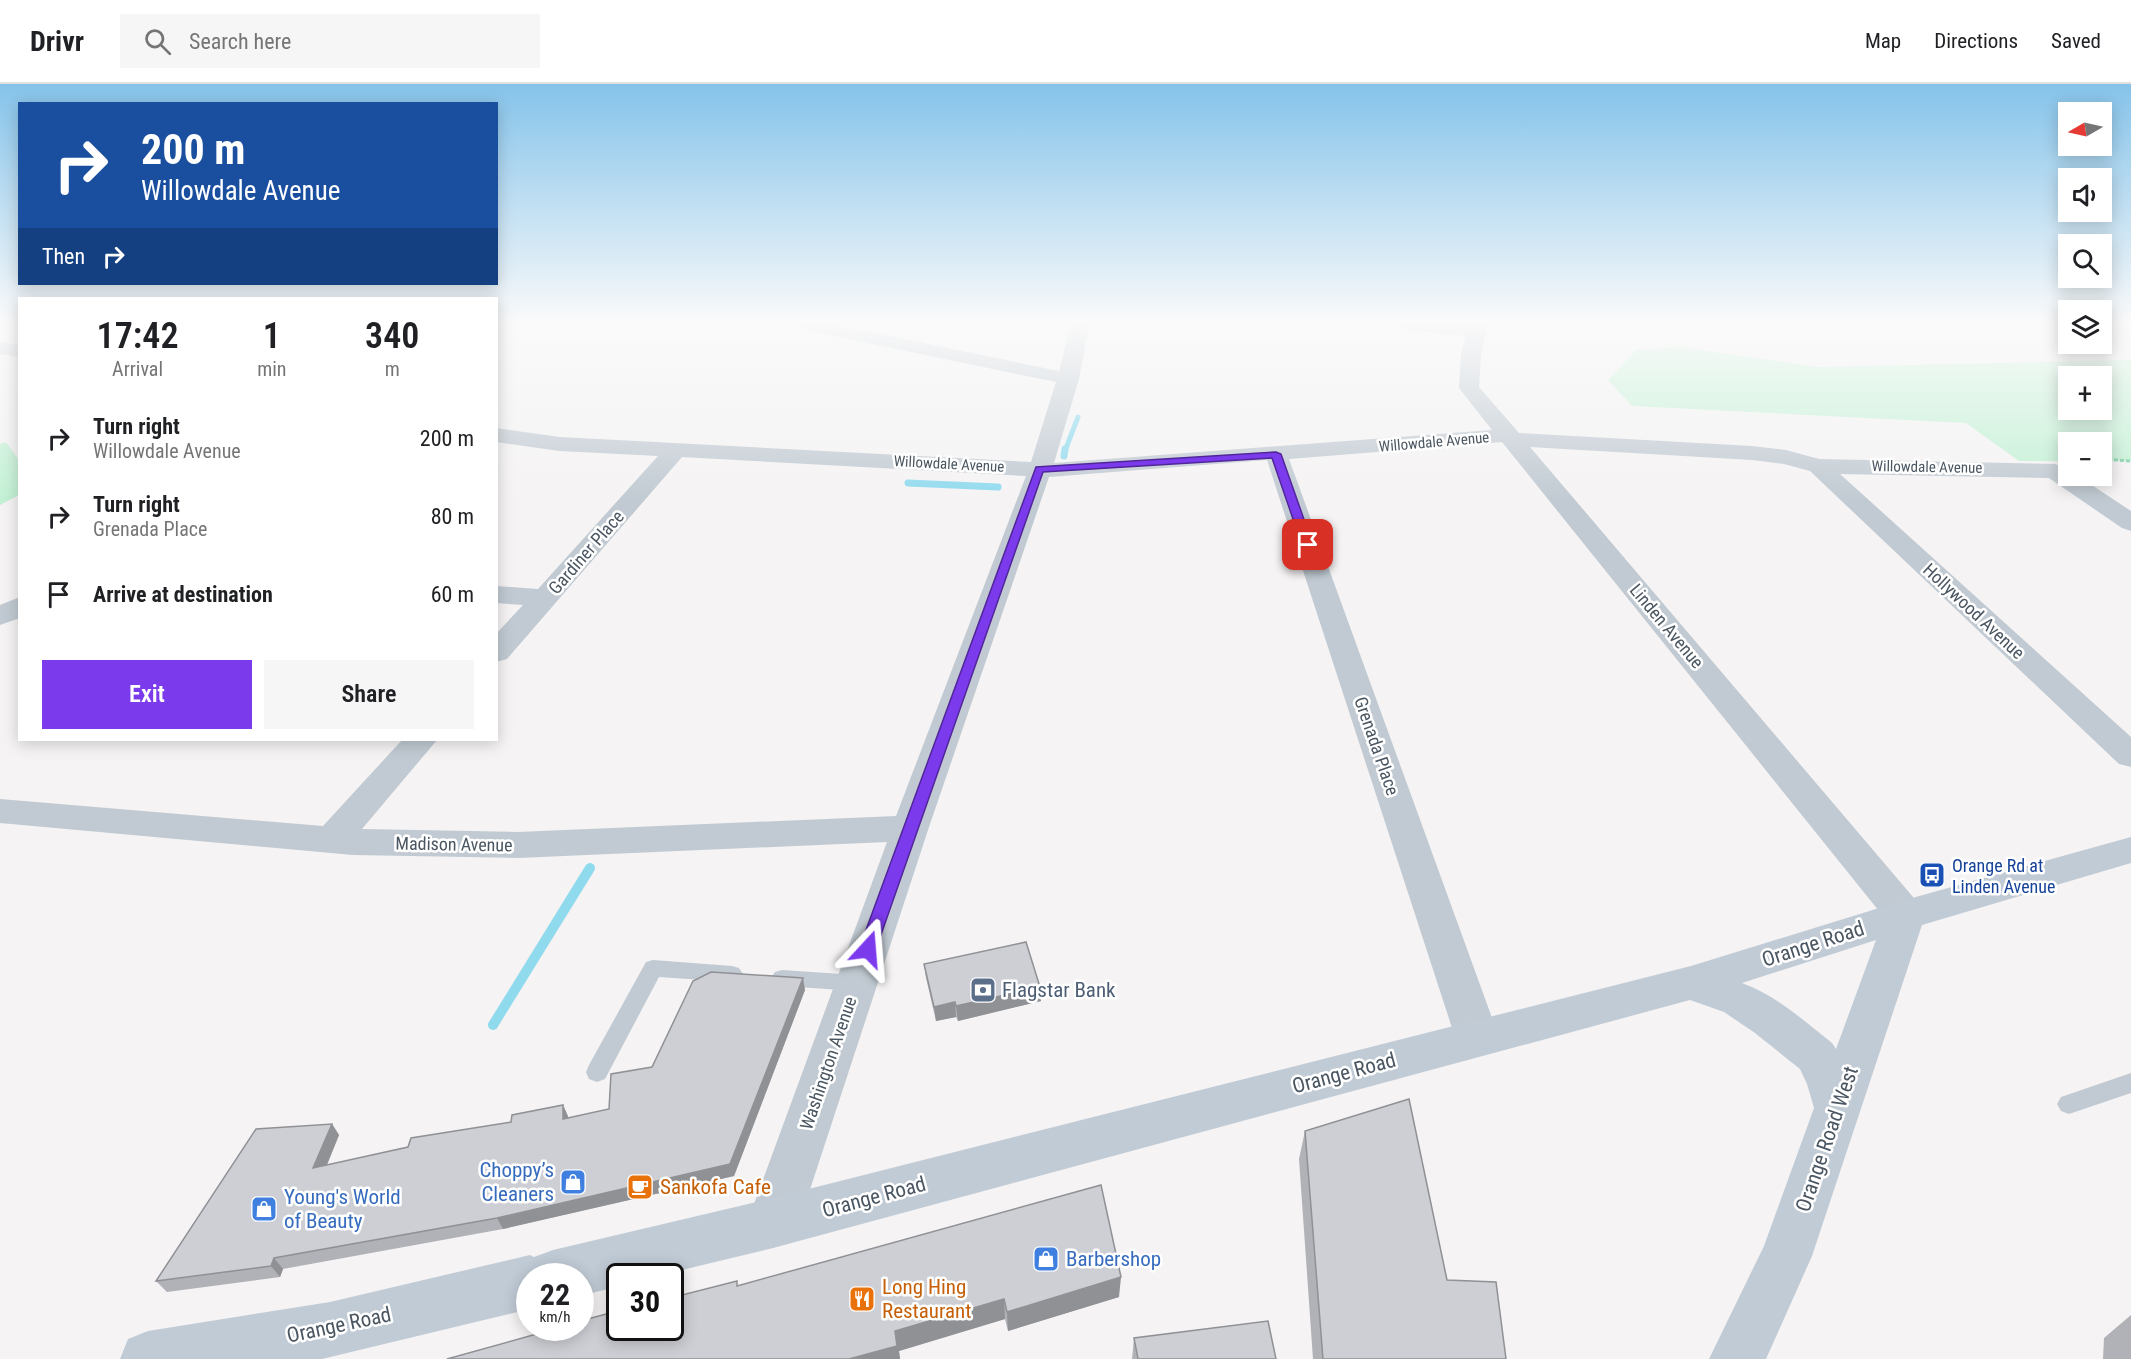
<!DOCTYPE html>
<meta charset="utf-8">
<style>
:root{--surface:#fff;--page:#f6f6f6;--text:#202124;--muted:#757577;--line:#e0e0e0;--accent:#7c3aed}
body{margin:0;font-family:"Roboto Condensed",sans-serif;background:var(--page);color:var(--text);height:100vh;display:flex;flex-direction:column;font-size:22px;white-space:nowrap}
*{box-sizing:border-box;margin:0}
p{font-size:20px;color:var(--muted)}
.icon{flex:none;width:33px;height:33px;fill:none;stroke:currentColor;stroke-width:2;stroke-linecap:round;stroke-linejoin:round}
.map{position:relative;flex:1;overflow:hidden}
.drawer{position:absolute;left:18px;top:213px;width:480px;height:444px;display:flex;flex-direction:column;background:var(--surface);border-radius:0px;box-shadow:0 3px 15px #0003}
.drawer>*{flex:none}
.top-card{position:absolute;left:18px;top:18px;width:480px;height:183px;border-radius:0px;box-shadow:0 3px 15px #0003;background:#1a4fa0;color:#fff;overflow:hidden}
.needle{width:39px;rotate:261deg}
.buttons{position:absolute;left:2058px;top:18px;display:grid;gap:12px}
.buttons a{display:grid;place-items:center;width:54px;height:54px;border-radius:0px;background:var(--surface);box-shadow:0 3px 15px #0003;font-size:30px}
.speed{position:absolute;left:516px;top:1179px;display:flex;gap:12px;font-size:30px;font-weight:700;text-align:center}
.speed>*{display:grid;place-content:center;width:78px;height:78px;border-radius:50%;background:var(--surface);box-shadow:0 3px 15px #0003;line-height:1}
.speed small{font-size:15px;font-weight:400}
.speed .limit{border:3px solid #111;border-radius:9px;background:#fff;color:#111}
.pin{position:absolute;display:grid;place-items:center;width:51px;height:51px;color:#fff;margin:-26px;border-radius:12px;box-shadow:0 3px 9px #0006}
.me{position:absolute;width:66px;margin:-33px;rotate:19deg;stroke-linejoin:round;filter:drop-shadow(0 0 4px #0008)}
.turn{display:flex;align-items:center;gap:21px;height:126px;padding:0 24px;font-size:27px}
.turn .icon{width:78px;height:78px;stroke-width:2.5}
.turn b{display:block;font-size:42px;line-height:51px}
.then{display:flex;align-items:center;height:57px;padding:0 24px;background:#0003;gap:12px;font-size:22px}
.eta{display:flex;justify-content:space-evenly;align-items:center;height:102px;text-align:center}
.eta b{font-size:36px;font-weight:600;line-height:42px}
.action{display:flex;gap:12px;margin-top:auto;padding:12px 24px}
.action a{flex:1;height:69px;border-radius:0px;background:var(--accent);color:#fff;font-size:24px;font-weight:600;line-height:69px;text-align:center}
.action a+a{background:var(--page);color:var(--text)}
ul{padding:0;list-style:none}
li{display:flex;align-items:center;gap:18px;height:78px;padding:0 24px}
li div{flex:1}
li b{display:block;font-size:22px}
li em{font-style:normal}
header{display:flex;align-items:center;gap:36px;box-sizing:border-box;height:84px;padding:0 30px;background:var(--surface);border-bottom:2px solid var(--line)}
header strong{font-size:28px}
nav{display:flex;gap:33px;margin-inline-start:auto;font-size:21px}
.search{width:420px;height:54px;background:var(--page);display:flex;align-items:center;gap:15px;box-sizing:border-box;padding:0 21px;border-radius:0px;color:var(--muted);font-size:22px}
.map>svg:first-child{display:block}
</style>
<header>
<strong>Drivr</strong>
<div class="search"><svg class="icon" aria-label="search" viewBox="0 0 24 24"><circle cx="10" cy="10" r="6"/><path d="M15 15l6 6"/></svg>Search here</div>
<nav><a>Map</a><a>Directions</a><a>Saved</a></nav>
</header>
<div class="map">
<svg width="2131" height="1275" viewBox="0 0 2131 1275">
<rect width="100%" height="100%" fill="#f5f3f3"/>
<g fill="#c3f1d5" fill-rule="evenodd">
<path d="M1681,263L1818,283L2131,276V377H2102V358H2068V377H2019L1966,339L1632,322L1608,296L1636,266ZM2068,292H2102V326H2068Z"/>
<path d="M6,358L19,376V411L0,421V360Z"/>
</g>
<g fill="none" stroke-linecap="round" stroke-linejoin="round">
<path stroke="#90daee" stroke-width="5" d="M1065,367L1078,333"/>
<g stroke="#90daee" stroke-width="7">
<path d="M1064,372L1065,365"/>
<path d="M908,399L998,403"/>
</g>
<path stroke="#90daee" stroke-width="10" d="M493,941L590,784"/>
<path stroke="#7ad0a6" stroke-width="3" stroke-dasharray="4 2" stroke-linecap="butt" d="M2102,375L2131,377"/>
<g fill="#c1cad2" fill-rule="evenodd">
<path d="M653,876L732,882L739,884L743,890L739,896L732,898L659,893L605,995L597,998L589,995L586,988L589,981L646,878Z"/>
<path d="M782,886L856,891L864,893L867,899L864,905L856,907L782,902L775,900L771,894L775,888Z"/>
<path d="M2131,989V1009L2069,1030L2061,1027L2057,1020L2061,1013Z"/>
</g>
<g fill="#c1cad2" fill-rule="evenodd">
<path d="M796,240H830L1059,287L1071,240H1089L1079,295L1054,379L1492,346L1459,304L1461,270L1466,252L1407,246L1400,244L1398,240H1488L1481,270L1479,303L1519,349L1752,362L1786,366L1819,375L2055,380L2068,385V392H2078L2131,427V447L2122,444L2049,394L1840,390L2131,653V683L2119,680L1810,387L1784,380L1752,376L1530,363L1919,820L1925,831L1919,842L1905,846L1891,842L1502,358L1289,375L1499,953L1493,966L1477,972L1461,966L1455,953L1267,376L1049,393L929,743L799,1139L791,1156L773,1164L755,1156L747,1139L887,758L518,774L353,771L0,739V715L323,742L402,656H437L362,745L518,748L896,732L1026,392L682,373L507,575L496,578V550L523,521L496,519V502L538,505L658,372L560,367L496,358V344L560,353L1031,378L1056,298L805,246L798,244Z"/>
<path d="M0,258L20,261V273L0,270Z"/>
<path d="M20,513V534L0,541V521Z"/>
</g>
<path fill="#c1cbd6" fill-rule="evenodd" d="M2131,753V779L1922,841L1812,1172L1766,1275H1709L1764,1162L1814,1024L1807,1000L1800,985L1755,949L1724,928L1690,916L773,1164L657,1192H620V1202L580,1212V1192H530V1225L322,1275H120L128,1255L148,1247L330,1218L530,1171L534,1173L553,1166L773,1114L1691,882L1905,816ZM1876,856L1836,965L1832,959C1804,937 1776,911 1742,899Z"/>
</g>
<g fill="#b0b2b7">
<path d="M924,880L1040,903L1041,917L958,937L956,933L936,937L926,894Z"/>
<path d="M805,906L734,1092L503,1145L283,1185L280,1193L167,1208L156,1197L332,1040L339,1051L327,1081L408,1063L511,1038L563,1021L568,1034L609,1025L652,983Z"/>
<path d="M1305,1047L1447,1196L1506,1275H1313L1299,1075Z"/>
<path d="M739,1201L1119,1213L1008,1247L1005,1235L899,1267L900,1275H447L611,1230Z"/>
<path d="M2131,1231V1275H2103L2104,1254Z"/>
<path d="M1134,1254L1276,1275H1132Z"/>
</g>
<g fill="#909195">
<path d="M803,894L805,906L734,1092L503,1145L497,1134Z"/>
<path d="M1040,903L1041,917L958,937L956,922Z"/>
<path d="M955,918L956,933L936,937L934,923Z"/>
<path d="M563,1021L568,1032L569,1046L563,1035Z"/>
<path d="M332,1040L339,1051L321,1095L313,1084Z"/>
<path d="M274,1174L283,1185L280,1193L271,1182Z"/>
<path d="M1121,1193L1119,1213L1008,1247L1007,1228Z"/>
<path d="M1004,1215L1005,1235L899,1267L900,1275H849L895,1247Z"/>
</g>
<g fill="#cdcfd5" stroke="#909195" stroke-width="1.5">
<path d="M1026,858L1040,903L956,922L955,918L934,923L924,880Z"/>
<path d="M711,888L803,894L730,1080L497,1134L274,1174L271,1182L156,1197L256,1045L332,1040L313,1084L408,1063L411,1054L511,1038L512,1031L563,1021V1035L609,1025L611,990L652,983L693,897Z"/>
<path d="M1409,1015L1447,1196L1496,1198L1506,1275H1323L1305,1047Z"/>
<path d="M1101,1101L1121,1193L1007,1228L1004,1215L895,1247L897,1262L849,1275H447L558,1244H580V1237L610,1229V1231L620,1228V1244H670V1214L737,1197V1202Z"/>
<path d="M1268,1237L1276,1275H1138L1134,1254Z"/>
</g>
<linearGradient id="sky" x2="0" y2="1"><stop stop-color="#85c3ea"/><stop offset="0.57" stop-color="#fafafa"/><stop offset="1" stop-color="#fafafa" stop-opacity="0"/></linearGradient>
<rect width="2131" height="418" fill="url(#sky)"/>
<path fill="#7c3aed" stroke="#51269a" stroke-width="1.5" d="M1276,368L1281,370L1313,461L1311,464L1308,465L1302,461L1272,374L1043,388L876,865L874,870L868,871L862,870L859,865L1036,383Z"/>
<defs>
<g id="bus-square" transform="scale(1.35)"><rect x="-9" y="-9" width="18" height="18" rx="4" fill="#1a4fb4" stroke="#fff"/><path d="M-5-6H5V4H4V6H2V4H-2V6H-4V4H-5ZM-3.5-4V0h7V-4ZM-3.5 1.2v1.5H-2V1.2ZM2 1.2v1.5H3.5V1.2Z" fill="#fff"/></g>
<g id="bank-square" transform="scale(1.35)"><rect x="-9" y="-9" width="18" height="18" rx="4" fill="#5c6f8a" stroke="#fff"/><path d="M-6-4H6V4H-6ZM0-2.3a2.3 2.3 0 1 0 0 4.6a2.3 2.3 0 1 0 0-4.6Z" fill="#fff"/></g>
<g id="shop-square" transform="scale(1.35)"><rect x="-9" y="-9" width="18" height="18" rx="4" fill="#3f7fe0" stroke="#fff"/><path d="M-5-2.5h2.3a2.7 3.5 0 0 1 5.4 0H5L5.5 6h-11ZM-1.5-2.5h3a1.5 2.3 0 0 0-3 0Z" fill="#fff"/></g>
<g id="cafe-square" transform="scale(1.35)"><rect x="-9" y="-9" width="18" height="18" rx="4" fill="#e8710a" stroke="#fff"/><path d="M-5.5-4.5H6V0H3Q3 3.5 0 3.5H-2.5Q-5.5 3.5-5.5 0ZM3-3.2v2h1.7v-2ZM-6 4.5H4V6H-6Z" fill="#fff"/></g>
<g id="restaurant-square" transform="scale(1.35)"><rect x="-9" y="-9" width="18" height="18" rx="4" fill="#e8710a" stroke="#fff"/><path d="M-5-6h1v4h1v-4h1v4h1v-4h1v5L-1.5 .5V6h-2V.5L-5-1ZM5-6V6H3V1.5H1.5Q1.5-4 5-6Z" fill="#fff"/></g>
</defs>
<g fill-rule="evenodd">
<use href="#bus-square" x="1932" y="791"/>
<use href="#bank-square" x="983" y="906"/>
<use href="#shop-square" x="573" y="1098"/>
<use href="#cafe-square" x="640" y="1103"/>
<use href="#shop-square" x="264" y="1125"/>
<use href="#shop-square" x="1046" y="1175"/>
<use href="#restaurant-square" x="862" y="1215"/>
</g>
<g text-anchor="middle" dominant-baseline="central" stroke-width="5" stroke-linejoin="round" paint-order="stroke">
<g font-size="15" fill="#4a5661" stroke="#fff">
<text transform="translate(1434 358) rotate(-5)">Willowdale Avenue</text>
<text transform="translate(949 380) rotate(3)">Willowdale Avenue</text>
<text transform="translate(1927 383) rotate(1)">Willowdale Avenue</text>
</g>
<g font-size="18" fill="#4a5661" stroke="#fff">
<text transform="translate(586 468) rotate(-49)">Gardiner Place</text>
<text transform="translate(1974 527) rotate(43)">Hollywood Avenue</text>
<text transform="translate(1667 542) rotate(50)">Linden Avenue</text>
<text transform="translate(1377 662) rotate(71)">Grenada Place</text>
<text transform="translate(454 760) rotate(1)">Madison Avenue</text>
<text transform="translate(828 979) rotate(-71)">Washington Avenue</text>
</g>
<g font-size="18" fill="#164399" stroke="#fff" text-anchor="start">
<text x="1952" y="781">Orange Rd at<tspan x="1952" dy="21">Linden Avenue</tspan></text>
</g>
<g font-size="21" fill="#4a5661" stroke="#fff">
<text transform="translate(1813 860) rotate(-18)">Orange Road</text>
<text transform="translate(1344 989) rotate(-15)">Orange Road</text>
<text transform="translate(1827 1055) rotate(-71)">Orange Road West</text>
<text transform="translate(874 1113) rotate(-15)">Orange Road</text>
<text transform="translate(339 1241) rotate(-12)">Orange Road</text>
</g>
<g font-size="21" fill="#4e5e75" stroke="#fff" text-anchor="start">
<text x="1002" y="906">Flagstar Bank</text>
</g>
<g font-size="21" fill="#366cbe" stroke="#fff" text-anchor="start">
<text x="554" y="1086" text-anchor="end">Choppy’s<tspan x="554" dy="24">Cleaners</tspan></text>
<text x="284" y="1113">Young's World<tspan x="284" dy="24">of Beauty</tspan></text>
<text x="1066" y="1175">Barbershop</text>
</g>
<g font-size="21" fill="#c56008" stroke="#fff" text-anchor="start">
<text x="660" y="1103">Sankofa Cafe</text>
<text x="882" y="1203">Long Hing<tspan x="882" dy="24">Restaurant</tspan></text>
</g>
</g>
</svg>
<div class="buttons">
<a><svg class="needle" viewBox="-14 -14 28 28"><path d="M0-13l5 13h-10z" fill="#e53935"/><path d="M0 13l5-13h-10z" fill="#757577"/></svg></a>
<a><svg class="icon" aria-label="sound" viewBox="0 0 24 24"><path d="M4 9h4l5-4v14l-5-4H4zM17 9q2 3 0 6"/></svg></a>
<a><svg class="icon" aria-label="search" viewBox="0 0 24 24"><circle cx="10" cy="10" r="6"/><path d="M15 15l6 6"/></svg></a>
<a><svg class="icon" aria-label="layers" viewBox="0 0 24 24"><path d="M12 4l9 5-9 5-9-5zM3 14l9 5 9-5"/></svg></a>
<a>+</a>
<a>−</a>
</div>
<div class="speed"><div>22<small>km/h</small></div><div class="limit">30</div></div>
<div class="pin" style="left:1308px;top:461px;background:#d93025"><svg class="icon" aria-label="arrive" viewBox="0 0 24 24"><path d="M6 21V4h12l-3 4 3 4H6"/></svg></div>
<svg class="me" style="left:868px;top:865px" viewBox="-20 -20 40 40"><path d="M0-17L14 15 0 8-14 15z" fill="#7c3aed" stroke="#fff" stroke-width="4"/></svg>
<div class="top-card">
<div class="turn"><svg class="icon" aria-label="right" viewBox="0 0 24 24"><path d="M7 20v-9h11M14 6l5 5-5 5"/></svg><div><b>200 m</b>Willowdale Avenue</div></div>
<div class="then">Then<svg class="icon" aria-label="right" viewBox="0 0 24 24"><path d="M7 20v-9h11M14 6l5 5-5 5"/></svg></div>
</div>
<section class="drawer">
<div class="eta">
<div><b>17:42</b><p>Arrival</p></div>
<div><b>1</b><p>min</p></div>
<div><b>340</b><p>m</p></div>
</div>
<ul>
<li><svg class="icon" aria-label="right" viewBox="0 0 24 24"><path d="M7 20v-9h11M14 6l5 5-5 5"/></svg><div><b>Turn right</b><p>Willowdale Avenue</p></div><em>200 m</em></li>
<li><svg class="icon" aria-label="right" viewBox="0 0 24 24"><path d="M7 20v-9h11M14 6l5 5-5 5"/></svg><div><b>Turn right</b><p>Grenada Place</p></div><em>80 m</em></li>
<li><svg class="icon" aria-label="arrive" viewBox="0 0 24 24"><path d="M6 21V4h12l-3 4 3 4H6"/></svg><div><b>Arrive at destination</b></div><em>60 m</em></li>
</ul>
<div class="action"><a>Exit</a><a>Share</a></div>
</section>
</div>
